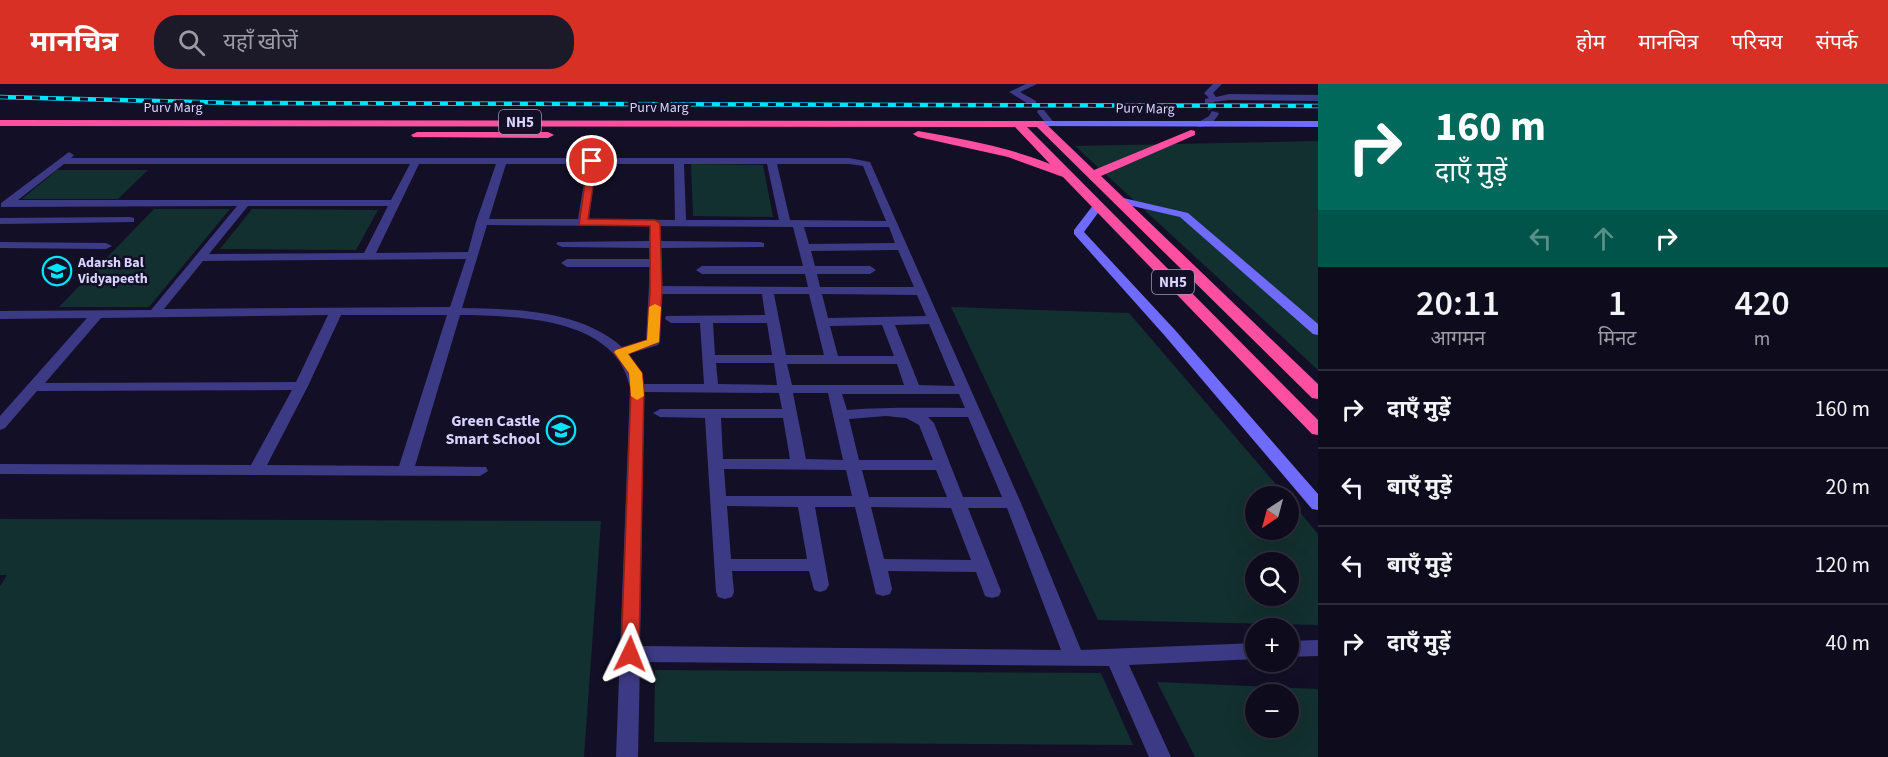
<!DOCTYPE html>
<html lang="hi">
<meta charset="utf-8">
<style>
:root{--surface:#0e0b1c;--page:#1c1929;--text:#f1f3f6;--muted:#9b9ba3;--line:#2e2b3b;--accent:#d93025}
body{margin:0;font-family:"Source Sans 3","Noto Sans Devanagari",sans-serif;background:var(--page);color:var(--text);height:100vh;display:flex;flex-direction:column;font-size:22px;white-space:nowrap}
*{box-sizing:border-box;margin:0}
p{font-size:20px;color:var(--muted)}
.icon{flex:none;width:33px;height:33px;fill:none;stroke:currentColor;stroke-width:2;stroke-linecap:round;stroke-linejoin:round}
.map{position:relative;flex:1;overflow:hidden}
.panel{display:flex;flex-direction:column;background:var(--surface);width:570px}
.panel>*{flex:none}
.banner{background:#00695c;color:#fff;overflow:hidden}
.needle{width:39px;rotate:216deg}
.buttons{position:absolute;left:1245px;top:402px;display:grid;gap:12px}
.buttons a{display:grid;place-items:center;width:54px;height:54px;border-radius:50%;background:var(--surface);box-shadow:0 6px 24px #0002,0 0 0 2px var(--line);font-size:30px}
.pin{position:absolute;display:grid;place-items:center;width:51px;height:51px;color:#fff;margin:-26px;border:3px solid #fff;border-radius:50%;box-shadow:0 2px 6px #0007}
.me{position:absolute;width:66px;margin:-33px;rotate:2deg;stroke-linejoin:round;filter:drop-shadow(0 0 4px #0008)}
.turn{display:flex;align-items:center;gap:21px;height:126px;padding:0 18px;font-size:27px}
.turn .icon{width:78px;height:78px;stroke-width:2.5}
.turn b{display:block;font-size:42px;line-height:51px}
.lanes{display:flex;align-items:center;height:57px;padding:0 18px;background:#0003;justify-content:center;gap:30px;direction:ltr}
.lanes .off{opacity:.35}
.eta{display:flex;justify-content:space-evenly;align-items:center;height:102px;text-align:center}
.eta b{font-size:36px;font-weight:600;line-height:42px}
ul{padding:0;list-style:none}
li{display:flex;align-items:center;gap:18px;height:78px;padding:0 18px;border-top:2px solid var(--line)}
li div{flex:1}
li b{display:block;font-size:22px}
li em{font-style:normal}
header{display:flex;align-items:center;gap:36px;box-sizing:border-box;height:84px;padding:0 30px;background:var(--accent);color:#fff}
header strong{font-size:28px}
nav{display:flex;gap:33px;margin-inline-start:auto;font-size:21px}
.search{width:420px;height:54px;background:var(--page);display:flex;align-items:center;gap:15px;box-sizing:border-box;padding:0 21px;border-radius:24px;color:var(--muted);font-size:22px}
main{display:flex;flex:1;min-height:0}
.map>svg:first-child{display:block}
</style>
<header>
<strong>मानचित्र</strong>
<div class="search"><svg class="icon" aria-label="search" viewBox="0 0 24 24"><circle cx="10" cy="10" r="6"/><path d="M15 15l6 6"/></svg>यहाँ खोजें</div>
<nav><a>होम</a><a>मानचित्र</a><a>परिचय</a><a>संपर्क</a></nav>
</header>
<main>
<div class="map">
<svg width="1318" height="673" viewBox="0 0 1318 673">
<rect width="100%" height="100%" fill="#130f26"/>
<g fill="#12302f" fill-rule="evenodd">
<path d="M1318,57V286L1075,62Z"/>
<path d="M691,80L763,81L773,133L693,132Z"/>
<path d="M57,86H148L118,115H22Z"/>
<path d="M154,125H230L149,223H59Z"/>
<path d="M252,125L378,126L356,166L220,165Z"/>
<path d="M951,223L1129,229L1286,412H1256V446H1288L1289,415L1318,450V541L1098,536ZM1256,478H1288V512H1256Z"/>
<path d="M0,435L601,437L584,673H0V502L7,491H0Z"/>
<path d="M655,586L1101,589L1133,661L654,658Z"/>
<path d="M1157,598L1318,605V673H1195ZM1256,610H1288V644H1256Z"/>
</g>
<g fill="none" stroke-linecap="round" stroke-linejoin="round">
<path stroke="#312d47" stroke-width="9" stroke-dasharray="9 4.5" stroke-linecap="butt" d="M1208,17L1215,29"/>
<g fill="#3d3a85" fill-rule="evenodd">
<path d="M1026,0H1037L1020,8L1036,17V21H1030L1009,8Z"/>
<path d="M1213,0H1222L1213,9L1216,13L1229,10L1318,11V17L1229,16L1205,19V15L1209,14L1204,9Z"/>
<path d="M1038,26H1044L1055,40L1054,42H1048L1037,28Z"/>
<path d="M1212,27L1219,29C1216,37 1206,44 1197,43V39L1209,32Z"/>
<path d="M69,68L74,71L71,74H849L870,78L1021,419L1081,566L1256,559V575L1129,581L1171,673H1149L1109,582L640,578L638,673H616L630,304C617,233 517,232 460,231L415,382L486,383L488,387L480,392L0,390V380L251,381L292,306L37,307L5,344L0,346V332L87,234L0,235V227L151,226L237,122L1,123V119ZM64,80H410L391,116H18ZM419,80H496L476,138L468,168L376,169ZM506,80H587L578,135H489ZM596,80H674L675,136L589,135ZM684,80H767L779,136H686ZM777,80H849L863,82L886,137L790,136ZM248,122H388L364,169L209,170ZM487,141L793,143L803,182H702L696,186L702,190H805L808,203L662,202L661,164L764,163V159L760,158L661,157V151L655,148L649,151V157L558,158L556,160L562,163L649,164L650,175H567L561,179L567,183H650L646,256L622,263C580,226 516,225 462,224ZM804,143H889L895,159L809,160ZM898,166L914,203H820L817,190H870L876,186L870,182H815L811,167ZM466,175L450,223L164,225L203,177ZM662,210H762L765,231L666,232L665,235L671,239H700L704,300H643L637,282L629,270L658,261L660,258ZM774,210H809L824,271H786ZM822,210L917,211L926,232L828,234ZM328,231L296,298L45,299L101,234ZM341,231H447L399,382L267,381L308,302ZM713,239H767L772,271H715ZM929,240L955,302L919,301L895,241ZM882,241L894,272H838L830,242ZM716,279H774L777,301L718,300ZM787,280H897L904,301H792ZM644,308L779,309L782,325H660L653,329L660,333L705,334L716,508L718,513L725,515L732,513L734,508L732,487H809L814,506L820,508L826,506L829,501L815,423H855L876,510L883,512L890,510L892,505L888,487L976,488L985,512L992,514L999,512L1001,507L968,424H1007L1061,566L640,562ZM793,309H828L843,376L806,375ZM842,310H959L965,324C925,324 886,323 847,326ZM886,332L906,334L919,341L933,376H859L849,335ZM928,333H968L1002,413H963L934,339ZM721,334H783L790,375H723ZM724,385L846,386L852,412H726ZM862,386H936L947,413H869ZM727,422L798,423L807,475H731ZM871,423L951,424L971,476L884,475Z"/>
<path d="M130,133L134,134V138L0,140V134Z"/>
<path d="M0,158L106,159L112,162L106,165L0,164Z"/>
<path d="M1318,556V572L1288,573V557Z"/>
</g>
<g fill="#6f6bff" fill-rule="evenodd">
<path d="M1040,37H1318V43L1037,42L1036,40Z"/>
<path d="M1119,113L1188,129L1318,240V251L1313,250L1180,133L1115,118L1114,116Z"/>
<path d="M1098,119L1103,122L1084,148L1175,246L1318,410V426L1312,425L1165,252L1074,150V146L1094,120Z"/>
</g>
<g fill="#ff4fa3" fill-rule="evenodd">
<path d="M0,36L1040,37L1044,38L1094,86L1191,46L1195,47V51L1101,92L1318,300V315L1312,314L1037,43H1027L1318,336V351L1312,350L1063,93L1008,73L918,53L913,50L918,47C963,55 1008,63 1050,80L1015,43L0,42Z"/>
<path d="M417,48H548L554,51L548,54L413,53L411,51Z"/>
</g>
<g stroke="#00e5ff" stroke-width="4.5">
<path id="rail" d="M0,13L236,19L1318,22"/>
</g>
<use href="#rail" stroke="#130f26" stroke-width="3" stroke-dasharray="8" stroke-linecap="butt"/>
</g>
<path fill="#d93025" stroke="#8d1f18" stroke-width="1.5" d="M592,74L597,77L588,135L655,136L660,139L662,207L659,258L628,270L642,289L644,304L639,570L636,574L630,577L623,574L621,570L631,304L629,289L614,268L616,266L647,256L650,207V142L579,141L588,77Z"/>
<path fill="#f59e0b" d="M655,220L661,223L659,258L628,270L642,289L644,312L637,316L631,312L629,289L614,268L616,266L647,256L649,223Z"/>
<defs>
<g id="school-ring" transform="scale(1.5)"><circle r="9.5" fill="#130f26" stroke="#00e5ff" stroke-width="1.5"/><path d="M0-5L7-2L0 1L-7-2ZM-4 1L0 2.5L4 1V4Q0 6-4 4Z" fill="#00e5ff"/></g>
</defs>
<g fill-rule="evenodd">
<use href="#school-ring" x="57" y="187"/>
<use href="#school-ring" x="561" y="346"/>
</g>
<g text-anchor="middle" dominant-baseline="central" stroke-width="5" stroke-linejoin="round" paint-order="stroke">
<g font-size="14" fill="#d9d4ff" stroke="#130f26">
<text x="173" y="24">Purv Marg</text>
<text x="659" y="24">Purv Marg</text>
<text transform="translate(1145 25) rotate(1)">Purv Marg</text>
</g>
<g font-size="14" font-weight="bold" fill="#d9d4ff" stroke="#130f26" text-anchor="start">
<text x="78" y="179">Adarsh Bal<tspan x="78" dy="16">Vidyapeeth</tspan></text>
</g>
<g fill="#130f26" stroke="#9e99be" stroke-width="1.5">
<rect x="499" y="26" width="42" height="24" rx="4.5"/>
<rect x="1152" y="186" width="42" height="24" rx="4.5"/>
</g>
<g font-size="15" font-weight="bold" fill="#d9d4ff">
<text x="520" y="38">NH5</text>
<text x="1173" y="198">NH5</text>
</g>
<g font-size="16" font-weight="bold" fill="#d9d4ff" stroke="#130f26" text-anchor="end">
<text x="540" y="337">Green Castle<tspan x="540" dy="18">Smart School</tspan></text>
</g>
</g>
</svg>
<div class="buttons">
<a><svg class="needle" viewBox="-14 -14 28 28"><path d="M0-13l5 13h-10z" fill="#e53935"/><path d="M0 13l5-13h-10z" fill="#9b9ba3"/></svg></a>
<a><svg class="icon" aria-label="search" viewBox="0 0 24 24"><circle cx="10" cy="10" r="6"/><path d="M15 15l6 6"/></svg></a>
<a>+</a>
<a>−</a>
</div>
<div class="pin" style="left:592px;top:77px;background:#d93025"><svg class="icon" aria-label="arrive" viewBox="0 0 24 24"><path d="M6 21V4h12l-3 4 3 4H6"/></svg></div>
<svg class="me" style="left:630px;top:570px" viewBox="-20 -20 40 40"><path d="M0-17L14 15 0 8-14 15z" fill="#d93025" stroke="#fff" stroke-width="4"/></svg>
</div>
<section class="panel">
<div class="banner">
<div class="turn"><svg class="icon" aria-label="right" viewBox="0 0 24 24"><path d="M7 20v-9h11M14 6l5 5-5 5"/></svg><div><b>160 m</b>दाएँ मुड़ें</div></div>
<div class="lanes"><svg class="icon off" aria-label="left" viewBox="0 0 24 24"><path d="M17 20v-9H6M10 6l-5 5 5 5"/></svg><svg class="icon off" aria-label="ahead" viewBox="0 0 24 24"><path d="M12 20V5M6 11l6-6 6 6"/></svg><svg class="icon" aria-label="right" viewBox="0 0 24 24"><path d="M7 20v-9h11M14 6l5 5-5 5"/></svg></div>
</div>
<div class="eta">
<div><b>20:11</b><p>आगमन</p></div>
<div><b>1</b><p>मिनट</p></div>
<div><b>420</b><p>m</p></div>
</div>
<ul>
<li><svg class="icon" aria-label="right" viewBox="0 0 24 24"><path d="M7 20v-9h11M14 6l5 5-5 5"/></svg><div><b>दाएँ मुड़ें</b></div><em>160 m</em></li>
<li><svg class="icon" aria-label="left" viewBox="0 0 24 24"><path d="M17 20v-9H6M10 6l-5 5 5 5"/></svg><div><b>बाएँ मुड़ें</b></div><em>20 m</em></li>
<li><svg class="icon" aria-label="left" viewBox="0 0 24 24"><path d="M17 20v-9H6M10 6l-5 5 5 5"/></svg><div><b>बाएँ मुड़ें</b></div><em>120 m</em></li>
<li><svg class="icon" aria-label="right" viewBox="0 0 24 24"><path d="M7 20v-9h11M14 6l5 5-5 5"/></svg><div><b>दाएँ मुड़ें</b></div><em>40 m</em></li>
</ul>
</section>
</main>
